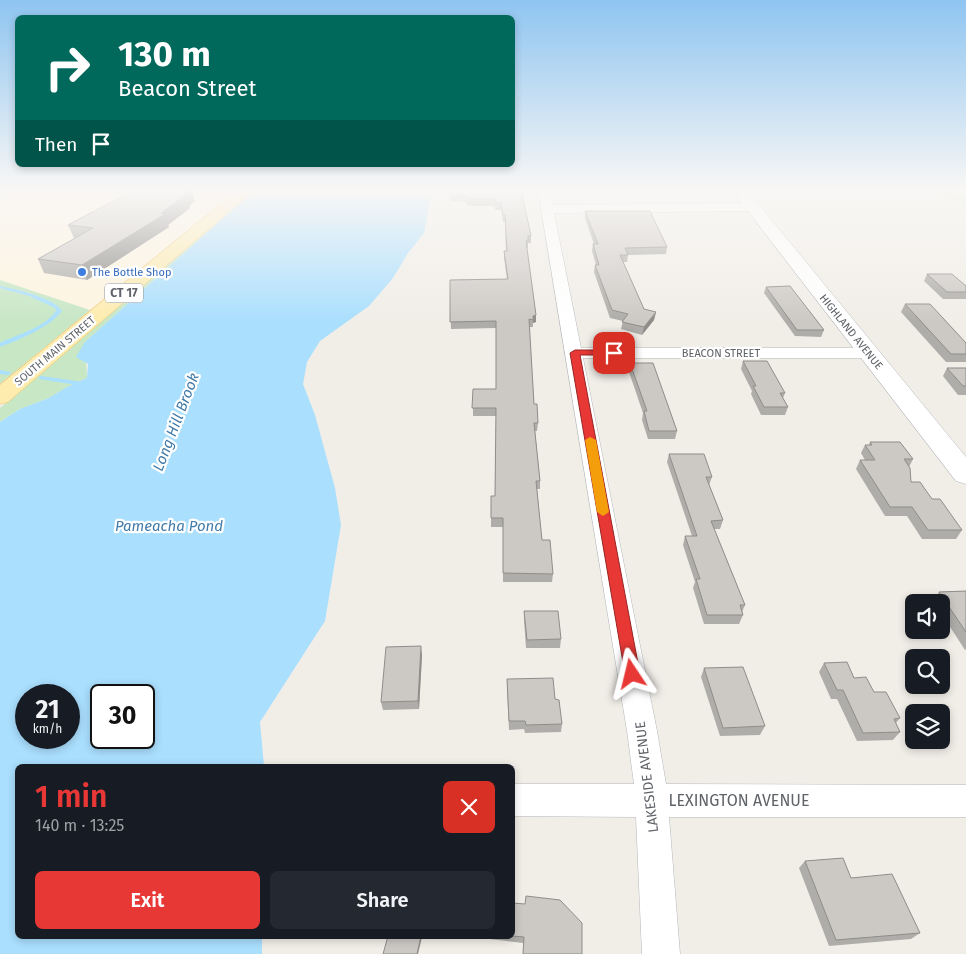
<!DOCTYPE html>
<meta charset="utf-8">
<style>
:root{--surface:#171b24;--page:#242831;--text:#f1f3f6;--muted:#9ea1a6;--accent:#e83836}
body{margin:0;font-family:"Fira Sans",sans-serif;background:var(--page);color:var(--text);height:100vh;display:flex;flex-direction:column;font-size:19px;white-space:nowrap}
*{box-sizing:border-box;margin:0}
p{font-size:16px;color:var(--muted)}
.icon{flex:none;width:28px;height:28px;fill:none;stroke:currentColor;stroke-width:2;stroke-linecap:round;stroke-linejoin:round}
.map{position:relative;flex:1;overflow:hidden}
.side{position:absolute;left:15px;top:764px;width:500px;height:175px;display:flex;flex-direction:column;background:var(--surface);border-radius:8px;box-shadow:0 2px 8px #0003}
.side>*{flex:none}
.banner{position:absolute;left:15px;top:15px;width:500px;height:152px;border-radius:8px;box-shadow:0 2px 8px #0003;background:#00695c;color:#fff;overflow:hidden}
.fabs{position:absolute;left:905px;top:594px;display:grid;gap:10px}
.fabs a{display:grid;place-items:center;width:45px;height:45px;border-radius:8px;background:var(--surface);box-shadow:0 2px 8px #0003;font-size:25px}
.speed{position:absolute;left:15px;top:684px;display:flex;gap:10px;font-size:25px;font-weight:700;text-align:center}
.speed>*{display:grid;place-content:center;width:65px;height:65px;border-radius:50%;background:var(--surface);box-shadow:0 2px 8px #0003;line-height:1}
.speed small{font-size:12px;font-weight:400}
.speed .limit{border:2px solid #111;border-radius:8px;background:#fff;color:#111}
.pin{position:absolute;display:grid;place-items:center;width:42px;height:42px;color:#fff;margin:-21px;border-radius:10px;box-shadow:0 2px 8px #0006}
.me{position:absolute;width:55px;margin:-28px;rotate:350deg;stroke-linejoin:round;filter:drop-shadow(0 0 4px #0008)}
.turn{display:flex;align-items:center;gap:18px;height:105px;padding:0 20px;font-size:22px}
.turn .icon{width:65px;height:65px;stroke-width:2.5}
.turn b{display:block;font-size:35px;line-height:42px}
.then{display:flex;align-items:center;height:48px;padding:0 20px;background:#0003;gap:10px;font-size:19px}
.round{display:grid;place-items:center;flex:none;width:52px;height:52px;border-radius:8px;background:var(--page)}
.head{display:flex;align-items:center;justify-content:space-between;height:85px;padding:0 20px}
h1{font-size:30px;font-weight:600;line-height:38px;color:var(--accent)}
.button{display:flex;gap:10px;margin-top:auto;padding:10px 20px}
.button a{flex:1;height:58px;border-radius:8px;background:var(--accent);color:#fff;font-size:20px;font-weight:600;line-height:58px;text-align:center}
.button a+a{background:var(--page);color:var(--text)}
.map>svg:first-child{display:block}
</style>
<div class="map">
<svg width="966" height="954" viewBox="0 0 966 954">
<rect width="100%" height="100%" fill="#f1eee8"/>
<path fill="#fef5e0" d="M19,189H239L128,282L90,310L0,280V203L12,190Z"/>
<g fill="#c7e7c5">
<path d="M930,189H966V207L935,192Z"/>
<path d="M244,200L85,342L87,378L65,388L49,398L20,409L0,422V408Z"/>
<path d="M0,280L90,310L0,384Z"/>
</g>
<path fill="#aadffe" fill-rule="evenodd" d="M256,189H428L432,191L424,233L408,253L393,278L369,306L320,341L307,362L303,384L315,415L335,488L341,525L325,621L260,722L264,766H18V936H262V954H0V422L20,409L49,398L65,388L87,378L88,364L76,357L85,342ZM26,695H69V738H26ZM101,695H144V738H101Z"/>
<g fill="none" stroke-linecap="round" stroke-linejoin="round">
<g fill="#aadffe" fill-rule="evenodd">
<path d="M0,286C15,289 55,298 62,311C50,327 19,340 0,347V343C18,334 44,328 56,311L55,308L29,296L0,288Z"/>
<path d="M0,370L10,372L11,373L8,375L0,374Z"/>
<path d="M41,376L83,382L86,384L83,386L39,379V377Z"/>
</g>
<g stroke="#b5b8bc" stroke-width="1">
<path id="street" d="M538,189H550L553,205L752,203L758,207L752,211L554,213L581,348H868L874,349L876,353L874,357L868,358H583L657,731L666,784L966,785V817H669L680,954H642L636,817L512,816V784H634L627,731Z"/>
</g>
<g stroke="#b4b7bc" stroke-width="1">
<path id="secondary" d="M731,189H746L966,457V484L956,481Z"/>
</g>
<g stroke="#f1bf61" stroke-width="1">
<path id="primary" d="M239,189H255L8,402L0,404V385Z"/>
</g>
<use href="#street" fill="#fff" fill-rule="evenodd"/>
<use href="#secondary" fill="#fff" fill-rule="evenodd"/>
<use href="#primary" fill="#feecaf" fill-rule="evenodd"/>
</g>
<g fill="#afada9">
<path d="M521,189L531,236V243H528V248H527L536,315V322L533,323V327H529L534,404L538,423L537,431H535L540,481V489H537L542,540L553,574L552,582H503V527H491V496H495L496,416H473V389H496V328L451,329L450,280L507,279L504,258V251H506L505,222H503L501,210H495V206H472L466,205V202L450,201V195Z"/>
<path d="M195,201L189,206L190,208L168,225L169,227L87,280L44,273L38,259L75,238H74L68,225Z"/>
<path d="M585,211L667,247L666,254L628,255L627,262H623L644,309L656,312L654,320L642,335L621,329L623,321L610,318L594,272L595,265H596L592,251L593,244H594L585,218Z"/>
<path d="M927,274L966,286V299H943L924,281Z"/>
<path d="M766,287L824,330L821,337L795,336L764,293Z"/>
<path d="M905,304L966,343V362H946L901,312Z"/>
<path d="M743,361L785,393L783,398L788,407L785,415H761L751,394L752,391L741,369Z"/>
<path d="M630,363L677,431L675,439H648L642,420L643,413L629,372Z"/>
<path d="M947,368H966V395H958L943,376Z"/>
<path d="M870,442L913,459L909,467L911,482L932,499L962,530L956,539H922L907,516H885L856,469L860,460H865L861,453L865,445H869Z"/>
<path d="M669,454L712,477L709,485L723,520L720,529H714L745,605L742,612L743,615L739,624H704L693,588L695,582L683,545L685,536H692L667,462Z"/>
<path d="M966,591V649L965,650L941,613V602H934L933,601L939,592Z"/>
<path d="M524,611L561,639L560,648H526L524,620Z"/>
<path d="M422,655L419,709L383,710L381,702Z"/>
<path d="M824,663L854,678L874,692L900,718L896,723L900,732L893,740L857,741L837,699H831L819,672Z"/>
<path d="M704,668L765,726L760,735L720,736L701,677Z"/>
<path d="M507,679L555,699L562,724L561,732L525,733L524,729L509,730L507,688Z"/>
<path d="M805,861L851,878L920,933L911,939L829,946L799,868Z"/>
<path d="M512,903L582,954H523V943L482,938L481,936H512Z"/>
</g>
<g fill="#8f8d8a">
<path d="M191,189L195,201L189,206L190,208L168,225L169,227L87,280L82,265Z"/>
<path d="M656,312L654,320L642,335L644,327Z"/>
<path d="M536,315V322L533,323V316Z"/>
<path d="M421,646L422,655L419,709L418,701Z"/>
<path d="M421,936L422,937L418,954H417Z"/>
</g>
<g fill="#ccc9c5" stroke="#8f8d8a">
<path d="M136,189H191L183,195H186L161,213L165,214L82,265L38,259L93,228L68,225Z"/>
<path d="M454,189H521L531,236H528V241H526L536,315L533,316V320L529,319L534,404H537L538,423H534L540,481H536L542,540H550L553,574L503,573V518H491V496H495L496,408H472L473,389H496V321L450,322V280L508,279L504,251H507L505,215H503L501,203H495V199H471L466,198V196L450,195Z"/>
<path d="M585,211H650L667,247L625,248L628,255H620L644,309L656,312L644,327L622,322L628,314L612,310L595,265H599L593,244H598Z"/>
<path d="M927,274H952L966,286V292H947Z"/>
<path d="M790,286L824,330H797L766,287Z"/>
<path d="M905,304H930L966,343V354H951Z"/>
<path d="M743,361H767L785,393H780L788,407H764L753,386H756Z"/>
<path d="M630,363H653L677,431H649L644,411H647Z"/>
<path d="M947,368H966V386H963Z"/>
<path d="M870,442H900L913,459H904L910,468L911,482H920L932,499H940L962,530H928L912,507H890L860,460H875L865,445H872Z"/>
<path d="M669,454H704L712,477H706L723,520L711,521L745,605H740L743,615H707L696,579H700L685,536H697Z"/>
<path d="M966,591V632L939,592Z"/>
<path d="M524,611H558L561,639L527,640Z"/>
<path d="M421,646L418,701L381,702L386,647Z"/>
<path d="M847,662L854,678L866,677L874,692H886L900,718L894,719L900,732L863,733L843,690H837L824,663Z"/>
<path d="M743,667L765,726L723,728L704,668Z"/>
<path d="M553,678L555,699L559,700L562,724L526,725L525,721H509L507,679Z"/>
<path d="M843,858L851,878L892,874L920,933L836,940L805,861Z"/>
<path d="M526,896L560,900L582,923V954H523L524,937L512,936V903L525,904Z"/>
<path d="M388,936H421L417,954H383Z"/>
</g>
<linearGradient id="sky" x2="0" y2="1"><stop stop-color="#8fc5f1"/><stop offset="0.59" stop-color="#f9f7f5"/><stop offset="1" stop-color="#f9f7f5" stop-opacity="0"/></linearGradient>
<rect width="966" height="322" fill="url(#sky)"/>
<path fill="#e83836" stroke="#972423" d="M614,350L617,351V355H580L640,674L638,679L632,681L627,679L625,674L570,353L575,350Z"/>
<path fill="#f59e0b" d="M590,437L596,440L609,512L603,516L597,512L585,440Z"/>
<circle fill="#3f7fe0" stroke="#fff" stroke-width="2" cx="82" cy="272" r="5"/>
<g text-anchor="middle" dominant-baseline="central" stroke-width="4.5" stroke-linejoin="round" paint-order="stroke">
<g font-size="11" fill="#366cbe" stroke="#fff" text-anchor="start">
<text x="92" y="272">The Bottle Shop</text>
</g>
<g font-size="11" fill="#5f6368" stroke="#fff">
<text transform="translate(851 332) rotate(51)">HIGHLAND AVENUE</text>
<text transform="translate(55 351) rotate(-40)">SOUTH MAIN STREET</text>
<text x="721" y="353">BEACON STREET</text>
</g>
<rect fill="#fff" stroke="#8f9295" stroke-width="1" x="105" y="283.5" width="38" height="19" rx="4"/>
<g font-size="12" font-weight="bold" fill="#5f6368">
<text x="124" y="293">CT 17</text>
</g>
<g font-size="14" fill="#5f6368" stroke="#fff">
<text transform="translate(647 777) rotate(-97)">LAKESIDE AVENUE</text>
</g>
<g font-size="15" font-style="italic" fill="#427ba9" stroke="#fff">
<text transform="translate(176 422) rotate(-69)">Long Hill Brook</text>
<text x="169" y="526">Pameacha Pond</text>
</g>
<g font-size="16" fill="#5f6368" stroke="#fff">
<text x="739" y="800">LEXINGTON AVENUE</text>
</g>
</g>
</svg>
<div class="fabs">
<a><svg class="icon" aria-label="sound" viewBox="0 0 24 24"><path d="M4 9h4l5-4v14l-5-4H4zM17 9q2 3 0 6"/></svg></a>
<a><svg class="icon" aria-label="search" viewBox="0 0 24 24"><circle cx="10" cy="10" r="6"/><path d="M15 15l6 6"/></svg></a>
<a><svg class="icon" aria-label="layers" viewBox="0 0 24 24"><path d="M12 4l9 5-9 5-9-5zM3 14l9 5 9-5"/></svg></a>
</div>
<div class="speed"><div>21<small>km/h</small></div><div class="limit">30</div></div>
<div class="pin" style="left:614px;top:353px;background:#d93025"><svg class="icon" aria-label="arrive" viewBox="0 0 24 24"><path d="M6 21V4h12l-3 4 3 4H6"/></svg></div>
<svg class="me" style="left:632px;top:674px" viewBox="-20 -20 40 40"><path d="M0-17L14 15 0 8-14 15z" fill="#e83836" stroke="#fff" stroke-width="4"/></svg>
<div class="banner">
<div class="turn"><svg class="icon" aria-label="right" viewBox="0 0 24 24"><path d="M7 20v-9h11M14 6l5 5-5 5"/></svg><div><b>130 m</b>Beacon Street</div></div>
<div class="then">Then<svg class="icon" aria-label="arrive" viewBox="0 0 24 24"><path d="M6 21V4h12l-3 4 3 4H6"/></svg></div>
</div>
<section class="side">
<div class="head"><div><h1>1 min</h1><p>140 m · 13:25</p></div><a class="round" style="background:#d93025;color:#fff"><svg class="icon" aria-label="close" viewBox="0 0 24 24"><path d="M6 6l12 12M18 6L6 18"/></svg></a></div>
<div class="button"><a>Exit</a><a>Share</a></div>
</section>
</div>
